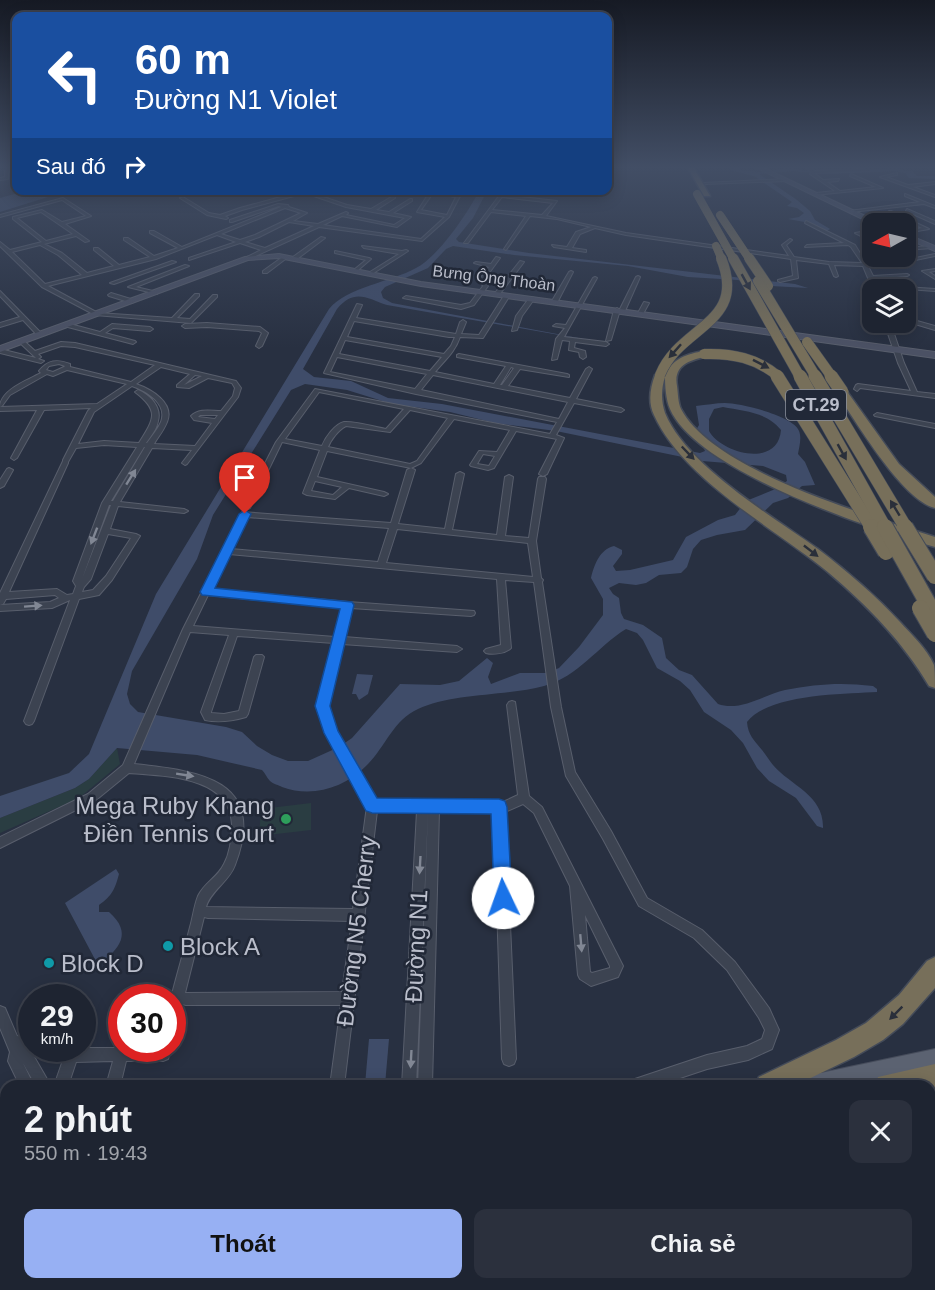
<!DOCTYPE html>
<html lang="vi">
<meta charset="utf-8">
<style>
:root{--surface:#1e2431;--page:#2b303d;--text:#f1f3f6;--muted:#a1a4ab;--line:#3c414d;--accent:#97b0f3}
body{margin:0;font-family:Arial,sans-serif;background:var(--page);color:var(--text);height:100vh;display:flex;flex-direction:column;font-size:22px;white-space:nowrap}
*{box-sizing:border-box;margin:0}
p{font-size:20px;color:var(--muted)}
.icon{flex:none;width:33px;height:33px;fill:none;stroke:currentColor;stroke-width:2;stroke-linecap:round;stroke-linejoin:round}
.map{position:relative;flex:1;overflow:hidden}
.drawer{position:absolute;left:0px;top:1080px;width:936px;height:210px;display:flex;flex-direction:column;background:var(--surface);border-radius:18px 18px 0 0;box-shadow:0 3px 15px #0003,0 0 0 2px var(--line)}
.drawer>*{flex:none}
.hud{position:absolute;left:12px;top:12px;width:600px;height:183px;border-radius:12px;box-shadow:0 3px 15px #0003,0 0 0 2px var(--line);background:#1a4fa0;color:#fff;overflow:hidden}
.needle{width:39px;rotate:262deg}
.controls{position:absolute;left:862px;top:213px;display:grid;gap:12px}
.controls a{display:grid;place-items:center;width:54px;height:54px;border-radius:12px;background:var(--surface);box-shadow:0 3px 15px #0003,0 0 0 2px var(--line);font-size:30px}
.speed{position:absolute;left:18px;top:984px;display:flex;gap:12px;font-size:30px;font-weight:700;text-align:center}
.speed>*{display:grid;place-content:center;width:78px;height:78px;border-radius:50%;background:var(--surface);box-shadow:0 3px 15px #0003,0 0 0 2px var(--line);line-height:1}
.speed small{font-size:15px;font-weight:400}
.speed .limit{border:9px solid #d22;background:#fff;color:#111}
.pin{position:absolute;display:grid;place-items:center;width:51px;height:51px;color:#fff;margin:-62px -26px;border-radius:50% 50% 50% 0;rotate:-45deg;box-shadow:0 0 6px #0007}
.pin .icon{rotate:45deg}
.me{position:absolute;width:66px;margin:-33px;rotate:357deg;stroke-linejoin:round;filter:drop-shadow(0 0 4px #0008)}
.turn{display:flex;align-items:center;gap:21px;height:126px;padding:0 24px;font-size:27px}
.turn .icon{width:78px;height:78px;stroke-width:2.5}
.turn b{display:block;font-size:42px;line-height:51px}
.then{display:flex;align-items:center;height:57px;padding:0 24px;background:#0003;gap:12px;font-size:22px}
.round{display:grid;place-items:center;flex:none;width:63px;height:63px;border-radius:12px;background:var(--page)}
.overview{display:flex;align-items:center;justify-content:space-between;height:102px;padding:0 24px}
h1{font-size:36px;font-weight:700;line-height:45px}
.button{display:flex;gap:12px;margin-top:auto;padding:12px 24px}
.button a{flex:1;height:69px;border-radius:12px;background:var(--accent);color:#111;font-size:24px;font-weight:700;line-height:69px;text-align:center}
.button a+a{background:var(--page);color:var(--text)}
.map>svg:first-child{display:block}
</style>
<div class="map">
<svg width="935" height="1290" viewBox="0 0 935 1290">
<rect width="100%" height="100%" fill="#283041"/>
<g fill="#2a3d42">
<path d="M117,748L120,764L79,798L0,833V818L75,788L89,779Z"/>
<path d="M311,803V830L259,836L261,809Z"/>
</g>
<g fill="#3f4c69" fill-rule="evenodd">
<path d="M732,168H742L741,170L760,172L789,168L818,173L899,168L900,170L912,171L917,176H935V179L909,178L905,173L895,171L829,174L793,171L759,174L797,200L810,211L815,220L830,229L827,231L810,223L788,219L799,217L804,213L797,208L787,206L792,202L754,176L733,171L730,170Z"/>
<path d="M29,190H67V191L0,212V198Z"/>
<path d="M479,191H487L473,218L456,239L459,242L529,253L795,284L808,288L755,285L738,280L688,277L628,266L514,255L453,246L446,249L428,268L385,287L381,292L383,298L392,303L605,343L387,305C367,298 354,288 337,309L303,369L314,377L351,381L388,398L442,404L700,453L705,451L696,430L699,425L696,406C706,405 716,403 725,403C740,403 794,416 799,431C802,438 799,447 798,454L805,462L815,485L802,486L788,498L773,503L745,530L717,535L701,540L693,549L687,567L681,573L659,575L646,583L636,585L619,583L609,588L613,594L619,598L621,613L624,619L643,625L662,638L666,658L679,670L692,675L718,704C740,712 763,695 785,690C816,684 841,682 873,686L877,689V692C843,694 768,694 747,722C748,735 754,740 762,750C766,755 769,760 773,765C791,786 824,795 823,828L817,826L796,798L769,781L757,768L743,743L731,730L704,712L690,690L680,681L657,668L643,640L637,633L626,629C598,646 578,677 544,686C507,696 451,693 418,709C393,720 385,748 366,766C344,788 312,798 282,787C279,785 273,784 270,781C267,778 265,773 262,770L197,755L117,748L89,779L75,788L0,818V796L69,773L89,754L156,594L329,309C347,287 391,282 416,268C439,256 467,214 479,191ZM305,384L347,390L392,404L450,412L495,423L556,431L702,461L763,466L786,475L787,481L773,490L746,501L735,515L718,520L686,537L673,560L630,570L616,571L613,566L622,554V550L614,546C600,549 594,565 591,578L603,599V615L579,647L559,668L547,673H520L491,684L488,677L493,663L487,658L459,681L440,685L400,684L352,738L339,747L308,761H288L272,755L257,746L242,732L226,727L138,712L130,704L127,694L132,671L197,559L213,515L291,390ZM723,407C743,411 767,412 781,430C778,469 721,453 709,431V419L714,409Z"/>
<path d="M357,674L373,675L368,694L359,700L356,694H352Z"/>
<path d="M116,869L119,874C115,889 112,896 99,905V912H109C133,933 120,949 98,965L65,903Z"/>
<path d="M369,1039H389L385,1085H365Z"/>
</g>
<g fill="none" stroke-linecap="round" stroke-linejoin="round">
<path stroke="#3f4c69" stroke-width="4" d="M0,1176L6,1177"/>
<g stroke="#585e6c" stroke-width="2">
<g id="street">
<path d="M16,168V170L8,172V179L0,180V178L5,177V170Z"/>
<path d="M806,168H810L815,171L864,169L863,168H867L870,171L814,173L823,180L839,179L838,181L827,182L840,191L876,187L850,176L851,174L883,188L815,195L816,193L835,191L810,174L811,172Z"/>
<path d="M897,173V175L886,177L908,185L935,182V184L913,187L935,195V197L880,177Z"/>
<path d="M786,179L787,181L705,184L703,183Z"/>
<path d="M306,190H311L309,192L347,205L371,209L393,196H395V198L376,210L389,212L410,199H412V201L393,213L411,217L397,227L342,216L323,225L421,239L445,217L417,212L429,193L419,190H431L460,196L449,217L422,241L319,227L249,259L245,258L261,250L240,243L189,260V258L236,242L217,235L156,259L48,286L98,313L172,318L195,294H199V296L177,318L190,319L213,295H217V297L191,323L95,315L42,287L0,246V242L10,250L42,242L13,219V217L42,210L62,222L86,216L62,200L0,217V215L63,198L91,216L65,224L89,241L85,242L76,236L44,244L62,253L87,273L114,266L94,250V248H98L119,265L150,257L124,240V238H128L154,256L178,248L150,233V231H154L182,247L281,207L279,206L232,222H230V220L278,204L288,205L289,207L307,213L293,221L318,224L346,212L348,213L346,215L394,225L405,218L346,207L305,193L242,210L225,216L228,218L226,219L207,215L180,198L183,197L209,213L220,215L240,208ZM433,193L456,197L447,215L421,210ZM285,208L301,213L255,235L240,240L221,234ZM41,212L73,234L46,241L17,218ZM289,222L314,226L265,248L245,242L259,237ZM40,245L58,255L82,275L45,284L12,252Z"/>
<path d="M502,192L505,193L503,195L557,201L546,216L626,233L789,256L782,245L790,239L792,240L786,245L794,257L829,262L862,263L851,247L848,245L805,247L807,245L844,243L805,223L806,221L855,245L866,263L886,264L935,254V256L886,266H868L873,276L907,274L909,275L907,276L874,279L878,290H873L863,266L834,265L838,276L836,277L834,276L829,264L796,260L798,278L780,282L778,281V280L793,276L791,259L626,235L595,228L580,234L572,248L586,250V252L554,247L552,245L567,247L576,232L591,227L557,219L530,216L506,250L504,249L526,216L491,212L468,243H464ZM502,197L553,203L542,215L492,210Z"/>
<path d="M905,194L935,206V208L924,204L851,212L849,211L920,202L905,196Z"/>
<path d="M907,209L935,221V224L906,211Z"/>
<path d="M889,211H891L929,229L906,233V231L922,228L889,213Z"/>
<path d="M873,230V232L862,234L873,239V242L855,233Z"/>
<path d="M321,237L325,238L297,259H293V257Z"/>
<path d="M362,246L402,251L406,250L408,251L372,274L370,273V272L399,254L364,248Z"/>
<path d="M930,246L932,248L906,250V248Z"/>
<path d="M335,251L369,258L371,259L357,271H355V269L366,260L335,253Z"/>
<path d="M284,256L288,257L267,273H263V271Z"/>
<path d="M496,257L500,258L484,280L488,286L474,305L461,309L403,298L406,296L461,305L470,303L483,286L479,280L489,267L474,263L476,262L491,264Z"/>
<path d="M172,261L176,262L114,284L110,283Z"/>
<path d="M520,261L524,262L499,295H495V293Z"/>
<path d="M185,265L189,266L136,287L157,292V294L128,287Z"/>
<path d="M935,269V271L929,272L935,276V279L922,271Z"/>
<path d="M571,271L573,272L558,301L553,302L552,301L569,272Z"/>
<path d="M638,276L640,277L625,311L620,312L619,311L636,277Z"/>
<path d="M595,277L597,278L564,337L606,342L609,344L606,346L575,342L574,348L585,351L586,357L583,359L580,357L579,352L569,350L570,341L562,340L557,359L552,360L556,339L565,328L553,326L556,324L566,325L593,278Z"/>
<path d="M905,287L935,289V291L907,289H905Z"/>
<path d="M0,291L42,334V336H38L23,320L0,327V323L20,317L0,296Z"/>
<path d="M111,293L134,300L135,301L132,303L109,296L108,295Z"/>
<path d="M505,294L510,295L483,338L460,337C455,352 445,360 435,372L494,384L506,366L457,357V355L459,354L567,374L569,375V377L520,369L508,386L570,398L586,369L589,367L592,369L576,399L621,408L624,410L621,412L574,403L556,435L564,438L547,474L543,476L539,474L557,439L516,431L494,468L488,470L471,466L470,465L479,451L497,452L510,430L454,419L421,463L411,468L415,470L398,524L445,529L456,474L460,472L464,474L452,530L497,535L505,477L509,475L513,477L505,536L529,538L538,479L539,477H545L546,479L536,541L541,578L543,580L542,582L561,707L575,772L611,831L647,898L702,930L735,962L769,1008L779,1030L772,1049L748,1060L707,1069L656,1086H628L630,1081L635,1079L707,1055L747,1046L762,1039L765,1030L759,1018L727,970L694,938L639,906L603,839L566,776L551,707L534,582L505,580L511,648C506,653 493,655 486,653L484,651L486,649L501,645L497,579L229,554L211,589L348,602L474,611L475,613L474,615L471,616L351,608L344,637L457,646L462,649L457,652L342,644L327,706L336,732L375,801L503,802L518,795L507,705L509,702L512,701L515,702L529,796L542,807L623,966L618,977L591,986L580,979L578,975L570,886L534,813L523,804L505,812L516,1059L514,1064L509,1066L504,1064L502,1059L494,812L439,811L432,1086H418L428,811L416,1086H402L417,811H377L344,1086H330L341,1005H186L182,1004L177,1022L172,1023V998H171C177,974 184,951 190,927C193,917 194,906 198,896C204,883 218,877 224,864C230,853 232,837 232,824C230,776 165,776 129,773L96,800L0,848V837L88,794L123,765L183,629L242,512L391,523L407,470L411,468L327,451L317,477L384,492L388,494L384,496L349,488L335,499L307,495L303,493L320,450L282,442L250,508L246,510L242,508L276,442L315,389L550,434L557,422L416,394L324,373L357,304L362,305L356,318L456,334L460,322L463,320L466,322L461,334L479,335ZM354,321L449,337H455L451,346L444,354L347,337ZM345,340L442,357L430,371L339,354ZM337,357L427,374L415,389L330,372ZM511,367L514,368L502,385H500ZM433,375L568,402L559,419L421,390ZM319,392L404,409L386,429C376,427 353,421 344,422C335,424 325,438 322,446L285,439ZM410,410L448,418L417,461L410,464L328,447C331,440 338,430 346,426L390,432ZM483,454L495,456L489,466L477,464ZM315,481L342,487L333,495L311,491ZM247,517L389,528L378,562L231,549ZM397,529L528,543L533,577L386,563ZM208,595L343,608L335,637L193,626ZM190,632L229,635L201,712L205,720C219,723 232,721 246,717L248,714L264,657L262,655H256L254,657L239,711L224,714L211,713V712L237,636L334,643L317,706L326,733L367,806L353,909L206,907C211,890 229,882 235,865C268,779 199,771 134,764ZM585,915L610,966V968L592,973L590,972ZM204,917L208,918L352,921L342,992L185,993Z"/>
<path d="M530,297L535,298L522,316L517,330L512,331L516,316Z"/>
<path d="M644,302L649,303L643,314H639L638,313Z"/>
<path d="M617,308L620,310L611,340L606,341L614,310Z"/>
<path d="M917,321L935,326V330L915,324V322Z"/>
<path d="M884,322H890L904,363L917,392L935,394V398L860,388L857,391L854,389L856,385L858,384L911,391L898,363Z"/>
<path d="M66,323L100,332L112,324L150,327L153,329L150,331L113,328L105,333L135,341L136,342L133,344L64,326V324Z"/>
<path d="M207,323L260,327L268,333L262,346L259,348L256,346L262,333L259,331L207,327L185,328L182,326L185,324Z"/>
<path d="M19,340H23L35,351L61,342L75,343L236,381L241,388L238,397L187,464L185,465L182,463L192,450L152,448L120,502L184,509L188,511L184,513L118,506L110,529L136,534L140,536L112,580L99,595L79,599L34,721L32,724L29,725L26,724L24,721L70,600L52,608L0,611V593L63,461V460L88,411L91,408L44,410L17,458L14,460L11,458L37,410L0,411V407L97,404L127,384L67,370L53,376L47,374L10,395L2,406L0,407C0,390 28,380 41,373L39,371C48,360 57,359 70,364V367L131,382L155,365L75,347L61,346L38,354L41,357L38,359L44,361L41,363L0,353V349L36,358L19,342ZM59,364L65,366L64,367L53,372L46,370L49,366ZM161,367L190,374L177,385V387L189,388L208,378L232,383L235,388L233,396L221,411C211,411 199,408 191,416L194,420L212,423L195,446L154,444C158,437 164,430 167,422C175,403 151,389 136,384ZM195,375L202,376L184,385ZM132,386C146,391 168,403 161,422C158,429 152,436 147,443H146C150,437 157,429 158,421C162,407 150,395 138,390L135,392C160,411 154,419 139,443L104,441L78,444L94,412ZM200,415H218L215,419L198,417ZM104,445L137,447L102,503L73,581L76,586L73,594L67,595L57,589L9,592L68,463V462L76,448ZM144,447H145L113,501H111ZM109,505H111L82,579ZM108,534L131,538L106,576L93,590L82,592L84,587L91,579ZM55,595L59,598L50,602L0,605L3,604L6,599Z"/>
<path d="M877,413L935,424V428L875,416L874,415Z"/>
<path d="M9,468L13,470L4,486L0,488V480L7,469Z"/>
<path d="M0,1006L5,1008L17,1036L32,1039V1048H171L168,1059L163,1061H126L120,1086H106L113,1061L76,1062L68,1086H54L63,1060L42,1055L36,1051L32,1053L51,1086H36L23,1063L34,1086H20L8,1061L10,1052L0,1028Z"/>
</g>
</g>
<g stroke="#585e6c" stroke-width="2">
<g id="secondary">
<path d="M757,168H764L882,224H873Z"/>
<path d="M906,234L935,246V251L906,238Z"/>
<path d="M279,254L421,282L935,352V358L421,286L279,258L248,260L0,352V346L245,257Z"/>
</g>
</g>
<g stroke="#464c5b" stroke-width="2">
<g id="primary">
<path d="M935,1049V1071L869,1086H804L808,1078L816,1074Z"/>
<path d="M935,1199V1225L930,1226V1200Z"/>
<path d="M6,1228V1254L0,1256V1230Z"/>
</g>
</g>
<g stroke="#444b59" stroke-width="3">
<g id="highway">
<path d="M688,168H694L710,196H704Z"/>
<path d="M704,351L709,354L708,356C690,360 673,365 677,386C678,393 678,403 681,409C713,471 871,516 935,537V547C871,529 697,471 670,409C666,400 665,386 665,377C661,389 661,401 665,413C686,465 773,517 818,549C847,571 875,595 900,622C911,634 927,649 934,665C935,671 935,681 935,688L929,686C903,642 868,606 829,573C775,528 684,481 654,415C648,403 650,388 655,375L660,372L665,375C673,358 687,354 704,351Z"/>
<path d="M842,389L846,390L899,464L935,497V508C902,500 855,420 836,392Z"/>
<path d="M935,957V988L903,1024L883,1040L854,1057L794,1086H755L759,1077L836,1040L866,1023L899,995L927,961Z"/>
<path d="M935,1064V1112L930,1113V1086H874L878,1077Z"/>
<path d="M935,1156V1207L930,1208V1157Z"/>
<rect x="930" y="1234" width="5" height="28"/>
<path d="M6,1249V1279L0,1280V1250Z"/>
<path d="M505,1284H615L612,1290H502Z"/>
</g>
</g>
<use href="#street" fill="#3c4351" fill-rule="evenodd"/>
<use href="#secondary" fill="#4b5164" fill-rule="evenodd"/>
<use href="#primary" fill="#5b6271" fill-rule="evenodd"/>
<use href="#highway" fill="#776f5a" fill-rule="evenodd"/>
<g stroke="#444b59" stroke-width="8" stroke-linecap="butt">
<g id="highway-bridge-far3">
<path d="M697,194L734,260"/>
<path d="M720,215L750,260"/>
<path d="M716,246L722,260"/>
</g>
</g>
<g stroke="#444b59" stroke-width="11" stroke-linecap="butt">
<g id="highway-bridge-far2">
<path d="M733,258L800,377"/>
<path d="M749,258L768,286"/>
<path d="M758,281L816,377"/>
<path d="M807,342L832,377"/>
<path d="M704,354C732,353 757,358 779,377"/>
<path d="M660,375C680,325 748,324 721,258"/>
</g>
</g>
<g stroke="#444b59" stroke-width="14" stroke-linecap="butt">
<g id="highway-bridge-far1">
<path d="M777,376L872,528"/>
<path d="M800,376L885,528"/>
<path d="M815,376L906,528"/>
<path d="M831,376L842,392"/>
</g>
</g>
<g stroke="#444b59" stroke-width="18" stroke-linecap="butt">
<g id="highway-bridge">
<path d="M871,527L886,552"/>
<path d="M885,527L935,616"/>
<path d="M905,527L935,576"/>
<path d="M920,608L935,634"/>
</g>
</g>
<use href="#highway-bridge-far3" stroke="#776f5a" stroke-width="8"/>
<use href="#highway-bridge-far2" stroke="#776f5a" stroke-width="10"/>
<use href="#highway-bridge-far1" stroke="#776f5a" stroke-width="13"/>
<use href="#highway-bridge" stroke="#776f5a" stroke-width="16"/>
</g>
<defs><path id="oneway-solid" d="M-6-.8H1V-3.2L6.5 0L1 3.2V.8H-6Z" transform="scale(1.5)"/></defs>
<g fill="#2a2f3a">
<use href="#oneway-solid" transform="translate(746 282) rotate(61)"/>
<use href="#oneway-solid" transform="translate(675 351) rotate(132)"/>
<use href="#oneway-solid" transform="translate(761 364) rotate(27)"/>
<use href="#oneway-solid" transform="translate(842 452) rotate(61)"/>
<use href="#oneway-solid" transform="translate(688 453) rotate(46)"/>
<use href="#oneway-solid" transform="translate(895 508) rotate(-121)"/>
<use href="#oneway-solid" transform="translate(811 551) rotate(38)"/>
<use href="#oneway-solid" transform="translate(896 1013) rotate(135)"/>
</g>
<g fill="#818794">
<use href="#oneway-solid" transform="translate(131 477) rotate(-58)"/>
<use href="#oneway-solid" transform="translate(94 536) rotate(111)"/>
<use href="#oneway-solid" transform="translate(33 606) rotate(-4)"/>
<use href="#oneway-solid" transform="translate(185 775) rotate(9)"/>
<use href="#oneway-solid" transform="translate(420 865) rotate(93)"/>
<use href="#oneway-solid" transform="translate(581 943) rotate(85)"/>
<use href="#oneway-solid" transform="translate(411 1059) rotate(93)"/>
</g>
<linearGradient id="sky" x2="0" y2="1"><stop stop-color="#161a24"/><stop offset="0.48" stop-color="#424e65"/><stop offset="1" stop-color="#424e65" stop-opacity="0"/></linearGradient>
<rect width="935" height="348" fill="url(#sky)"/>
<path fill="#1a73e8" stroke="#114b97" stroke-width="1.5" d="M245,510L251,514L215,588L352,602L354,605L330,706L338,731L377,798L499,799L505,801L507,807L512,898L509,905L503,907L496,905L494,898L491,814L372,813L366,811L324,733L315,706L340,609L202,595L200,592L239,514Z"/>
<circle fill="#2e9e5b" stroke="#212837" stroke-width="2" cx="286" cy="819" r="6"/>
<g fill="#0f9aa8" stroke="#212837" stroke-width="2">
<circle cx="168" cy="946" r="6"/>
<circle cx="49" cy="963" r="6"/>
</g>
<g text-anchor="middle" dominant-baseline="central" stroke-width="5" stroke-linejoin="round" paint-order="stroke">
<g font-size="16" fill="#babecb" stroke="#212837">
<text transform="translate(494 278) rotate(7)">Bưng Ông Thoàn</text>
</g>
<rect fill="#212837" stroke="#8c919f" stroke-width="1.5" x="786" y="390" width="60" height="30" rx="4.5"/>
<g font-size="18" font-weight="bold" fill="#babecb">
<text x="816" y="405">CT.29</text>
</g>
<g font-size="24" fill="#babecb" stroke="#212837" text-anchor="start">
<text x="274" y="805" text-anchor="end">Mega Ruby Khang<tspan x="274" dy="28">Điền Tennis Court</tspan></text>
<text x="180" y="946">Block A</text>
<text x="61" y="963">Block D</text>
</g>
<g font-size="24" fill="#babecb" stroke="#212837">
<text transform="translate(356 931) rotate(-83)">Đường N5 Cherry</text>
<text transform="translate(416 946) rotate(-87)">Đường N1</text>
</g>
</g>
</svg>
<div class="controls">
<a><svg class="needle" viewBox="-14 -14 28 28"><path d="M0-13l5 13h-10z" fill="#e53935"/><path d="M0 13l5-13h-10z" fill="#a1a4ab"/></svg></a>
<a><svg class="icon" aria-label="layers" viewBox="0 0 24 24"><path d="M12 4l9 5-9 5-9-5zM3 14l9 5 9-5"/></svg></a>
</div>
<div class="speed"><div>29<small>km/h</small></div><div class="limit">30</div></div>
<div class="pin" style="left:245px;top:514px;background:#d93025"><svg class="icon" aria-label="arrive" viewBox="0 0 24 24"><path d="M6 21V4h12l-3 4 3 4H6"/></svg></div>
<svg class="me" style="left:503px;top:898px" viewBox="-20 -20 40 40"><circle r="19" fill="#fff"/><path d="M0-13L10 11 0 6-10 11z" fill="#1a73e8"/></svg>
<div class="hud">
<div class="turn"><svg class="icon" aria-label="left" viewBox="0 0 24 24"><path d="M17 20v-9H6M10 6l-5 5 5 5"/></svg><div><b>60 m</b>Đường N1 Violet</div></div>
<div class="then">Sau đó<svg class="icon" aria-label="right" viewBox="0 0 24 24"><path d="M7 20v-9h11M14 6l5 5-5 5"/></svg></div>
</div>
<section class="drawer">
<div class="overview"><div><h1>2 phút</h1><p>550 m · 19:43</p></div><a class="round"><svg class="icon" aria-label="close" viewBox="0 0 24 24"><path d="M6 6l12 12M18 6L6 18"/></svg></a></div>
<div class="button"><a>Thoát</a><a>Chia sẻ</a></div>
</section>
</div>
